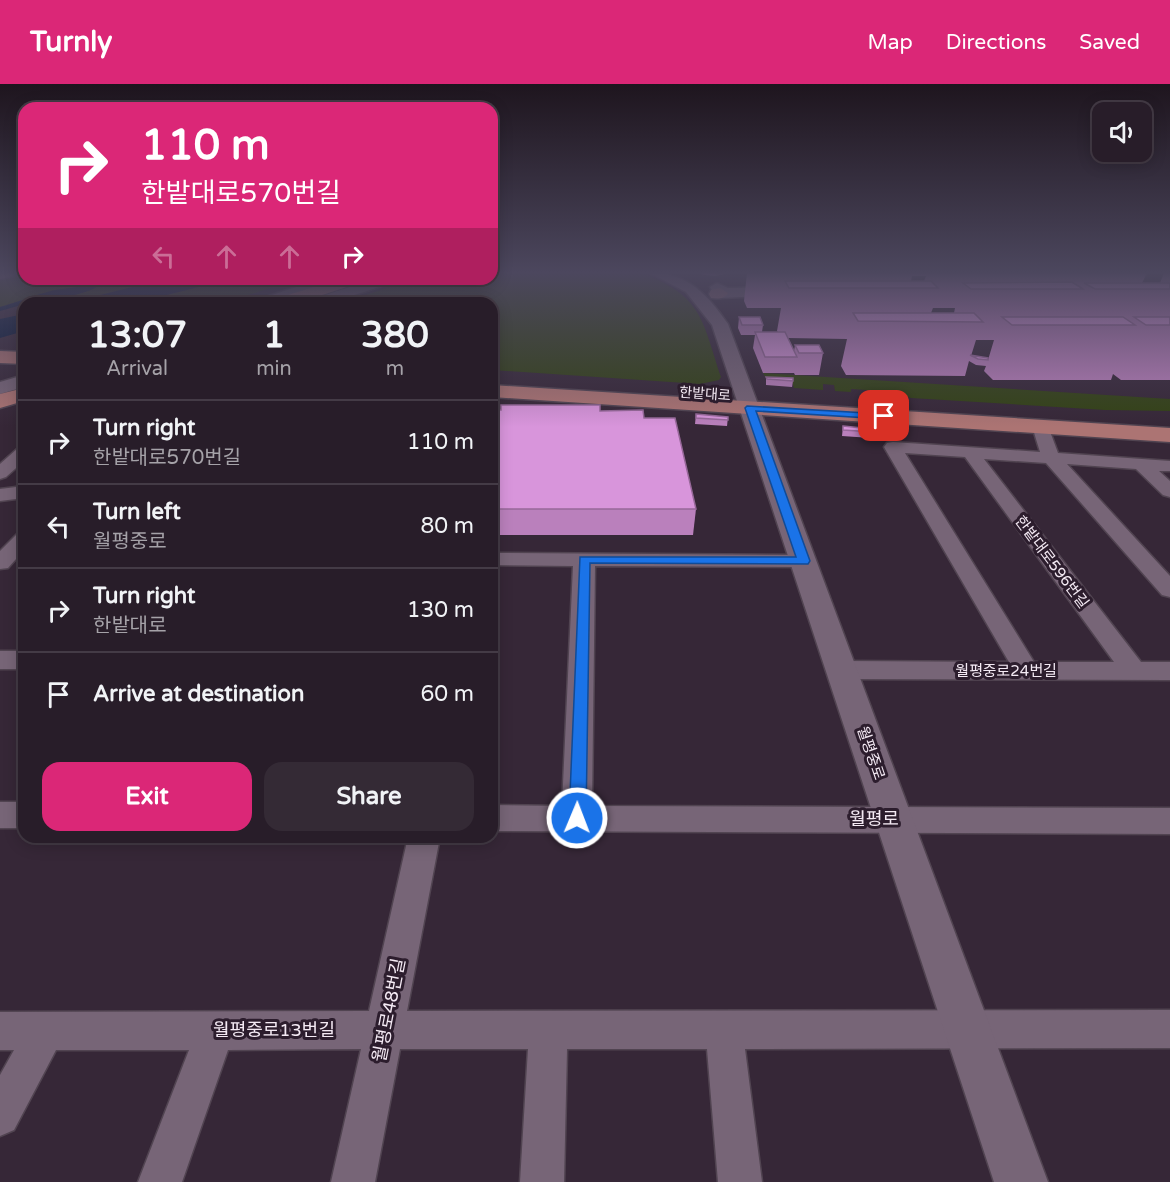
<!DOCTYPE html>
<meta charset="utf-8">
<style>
:root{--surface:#281d29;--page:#342a35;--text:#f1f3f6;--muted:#a5a2a8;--line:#443b46;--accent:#db2777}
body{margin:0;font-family:"Varela Round","Noto Sans KR",sans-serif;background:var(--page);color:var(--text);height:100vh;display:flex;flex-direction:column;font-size:22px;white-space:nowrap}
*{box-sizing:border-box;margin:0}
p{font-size:20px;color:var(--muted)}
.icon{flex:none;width:33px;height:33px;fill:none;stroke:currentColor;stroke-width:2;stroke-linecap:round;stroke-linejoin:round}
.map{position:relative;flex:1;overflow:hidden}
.panel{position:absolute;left:18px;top:213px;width:480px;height:546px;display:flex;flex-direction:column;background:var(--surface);border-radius:18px;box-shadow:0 3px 15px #0003,0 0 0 2px var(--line)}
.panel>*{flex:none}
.hud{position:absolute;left:18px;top:18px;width:480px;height:183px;border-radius:18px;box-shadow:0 3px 15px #0003,0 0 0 2px var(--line);background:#db2777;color:#fff;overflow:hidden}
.fabs{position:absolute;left:1092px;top:18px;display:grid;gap:12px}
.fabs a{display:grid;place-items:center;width:60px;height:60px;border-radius:12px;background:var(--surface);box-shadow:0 3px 15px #0003,0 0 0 2px var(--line);font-size:30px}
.pin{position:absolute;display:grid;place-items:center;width:51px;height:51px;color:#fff;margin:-26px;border-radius:12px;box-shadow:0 3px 9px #0006}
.me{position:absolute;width:66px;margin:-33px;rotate:1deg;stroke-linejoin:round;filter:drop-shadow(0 0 4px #0008)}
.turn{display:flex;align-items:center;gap:21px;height:126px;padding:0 24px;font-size:27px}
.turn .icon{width:78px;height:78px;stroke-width:2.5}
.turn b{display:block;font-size:42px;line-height:51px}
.lanes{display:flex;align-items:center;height:57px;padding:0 24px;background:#0003;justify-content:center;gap:30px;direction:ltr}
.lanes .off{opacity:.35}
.eta{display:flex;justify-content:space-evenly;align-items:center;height:102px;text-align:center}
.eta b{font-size:36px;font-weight:800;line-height:42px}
.action{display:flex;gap:12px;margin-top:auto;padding:12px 24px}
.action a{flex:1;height:69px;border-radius:18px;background:var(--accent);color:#fff;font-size:24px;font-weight:800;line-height:69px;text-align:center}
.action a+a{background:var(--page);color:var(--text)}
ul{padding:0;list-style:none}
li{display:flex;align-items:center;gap:18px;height:84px;padding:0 24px;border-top:2px solid var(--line)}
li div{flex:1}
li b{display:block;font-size:22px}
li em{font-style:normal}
header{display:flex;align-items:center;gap:36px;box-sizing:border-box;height:84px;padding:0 30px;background:var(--accent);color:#fff}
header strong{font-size:28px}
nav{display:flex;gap:33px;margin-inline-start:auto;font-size:21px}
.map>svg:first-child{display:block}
</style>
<header>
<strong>Turnly</strong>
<nav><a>Map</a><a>Directions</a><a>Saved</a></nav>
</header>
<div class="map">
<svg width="1170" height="1098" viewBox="0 0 1170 1098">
<rect width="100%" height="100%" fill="#362737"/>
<g fill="#334215">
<path d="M24,189V195H165L68,219H30C56,213 87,214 106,195L93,201L57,206L0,223V193Z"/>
<path d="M492,189H641C703,212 702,236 721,293L719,296L700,300L492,286V219H342L414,195H492Z"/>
<path d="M230,195H299L223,219H135Z"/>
<path d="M763,289L1170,315V327L1105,326L911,314L883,307L851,305V308L835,307L834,301L823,300V306L794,304L792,298L767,296Z"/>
</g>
<g fill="#011639">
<path d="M107,195C91,212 64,212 41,216C27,219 15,223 0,227V223C19,218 36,210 55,206C74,203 89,203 107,195Z"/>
<path d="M165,195H230L135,219H68Z"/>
<path d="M24,230V247L0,254V235Z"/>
</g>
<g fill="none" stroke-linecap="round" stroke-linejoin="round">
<g stroke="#514451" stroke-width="3">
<g id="minor">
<path d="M1040,337L1048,342L1058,369L1170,377V387H1159L1170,397V413L1163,411L1136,385L1067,380L1170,492V513L1162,511L1046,379L984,375L1141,578H1170V596L842,595L833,592L829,586L833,580L842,577L1009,578L884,363L887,359L893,358L1040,368L1032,342ZM905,369L965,373L1114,578H1034Z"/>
<path d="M24,363V377L6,393L0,395V380L18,364Z"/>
<path d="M24,402V414L0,417V405Z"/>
<path d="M24,448V466L8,484L0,485V467L17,450Z"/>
<path d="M492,469L803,471L811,472L814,477L811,482L803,483L595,482L592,722L1170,724V750L492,747V721L562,722L573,482L492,481Z"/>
<rect x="0" y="567" width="24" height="18"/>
<rect x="0" y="718" width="24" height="26"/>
<path d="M408,753H440L407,927L1170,926V964L745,965L762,1098H718L707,965H567L564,1098H520L528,965H400L375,1098H331L361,965L228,966L182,1098H138L189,966H56L14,1046L0,1052V991L14,966H0V928L369,927Z"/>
</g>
</g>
<g stroke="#514451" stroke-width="3">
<g id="tertiary">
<path d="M650,189C687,188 708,211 728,240L1048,1098H994L712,241L686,208Z"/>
<path d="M320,195H342L340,198L277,219H254L257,216Z"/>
<path d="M374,195H396L394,198L330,219H307L310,216Z"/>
<path d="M717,199L728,204L785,203L792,207L785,211L720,214L715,212L710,203Z"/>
<path d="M24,291V303L0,310V298Z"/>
</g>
</g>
<g stroke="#514451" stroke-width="3">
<g id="secondary">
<path d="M0,189H16L14,192L0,195Z"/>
<path d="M720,204L728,209C724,215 718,215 711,214L709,210L711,206Z"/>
</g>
</g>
<g stroke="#514451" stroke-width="3">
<g id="primary">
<path d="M340,195H364L362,198L298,219H272L275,215Z"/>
<path d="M0,267L24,268V280L0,279Z"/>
<path d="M492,301L1170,344V358L492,313Z"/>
<path d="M24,304V317L0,324V310Z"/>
</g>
</g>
<use href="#minor" fill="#776577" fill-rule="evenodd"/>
<use href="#tertiary" fill="#776577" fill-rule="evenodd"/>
<use href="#secondary" fill="#926c75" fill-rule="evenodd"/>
<use href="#primary" fill="#ac7473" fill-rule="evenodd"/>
</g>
<g fill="#ba80bc" fill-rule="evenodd">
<path d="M699,189H728L715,192L705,191Z"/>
<path d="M747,189H1147L1142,199H1160L1164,189H1170V296H1121L1113,290L1111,296H993L984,287L986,282L976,281L969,277L965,292L846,291L841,282L847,255L788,254L794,267L795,261L823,269L819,291H795L794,289H763L753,264L755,251H741L738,244L739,233L763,241L762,248H778L777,247L781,224H747L744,217ZM912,192H926L924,197H911ZM933,224H955L954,229H931ZM976,256H994L988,276L971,272Z"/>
<path d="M766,293L793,297L792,303L766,301Z"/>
<path d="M492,326L600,327L644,334L696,425L693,451H492Z"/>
<path d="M696,330L728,333L727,342L695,340Z"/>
<path d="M843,342L873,348L871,354L842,352Z"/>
</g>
<path fill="#976899" d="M716,189H728L715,192Z"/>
<g fill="#d895db" stroke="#976899" stroke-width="1.5">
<path d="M785,197H931L938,204H789Z"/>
<path d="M1072,198L1083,205H971L963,199Z"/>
<path d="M1084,199H1170V205H1095Z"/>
<path d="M853,229H974L983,238L858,237Z"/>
<path d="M739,233H760L763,241H742Z"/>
<path d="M1002,233H1123L1135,241H1012Z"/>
<path d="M1134,233H1170V241H1146Z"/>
<path d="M755,248H785L797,273H765Z"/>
<path d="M795,261H819L823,269H799Z"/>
<path d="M970,271L988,274V276L978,275Z"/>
<path d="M766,293L793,294V297L767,295Z"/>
<path d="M501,321H600V327L643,326L644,334H675L696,425H492V326H501Z"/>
<path d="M696,330L728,333V336L696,334Z"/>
<path d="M843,342L872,345L873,348L843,346Z"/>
</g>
<linearGradient id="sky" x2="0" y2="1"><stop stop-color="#1e151e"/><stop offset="0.55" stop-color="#4c475e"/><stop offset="1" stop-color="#4c475e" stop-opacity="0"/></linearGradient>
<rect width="1170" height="343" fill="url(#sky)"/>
<path fill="#1a73e8" stroke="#114b97" stroke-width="1.5" d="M747,322L884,330L888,332L884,335L756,327L810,477L808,480L590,479L586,734L583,739L577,741L571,739L569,734L580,473H796L745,324Z"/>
<g text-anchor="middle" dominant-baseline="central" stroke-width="6" stroke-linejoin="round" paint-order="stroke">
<g font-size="14" fill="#f4eaf4" stroke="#2c1d2d">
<text transform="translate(705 310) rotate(4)">한밭대로</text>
</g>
<g font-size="15" fill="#f4eaf4" stroke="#2c1d2d">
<text transform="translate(1052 478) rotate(53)">한밭대로596번길</text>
<text x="1006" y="587">월평중로24번길</text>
<text transform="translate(871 669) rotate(71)">월평중로</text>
</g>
<g font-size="18" fill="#f4eaf4" stroke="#2c1d2d">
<text x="874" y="735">월평로</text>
<text transform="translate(389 926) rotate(-79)">월평로48번길</text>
<text x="274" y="946">월평중로13번길</text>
</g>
</g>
</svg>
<div class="fabs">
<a><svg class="icon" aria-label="sound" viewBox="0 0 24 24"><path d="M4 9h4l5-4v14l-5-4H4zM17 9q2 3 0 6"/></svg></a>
</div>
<div class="pin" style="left:884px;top:332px;background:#d93025"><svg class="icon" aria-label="arrive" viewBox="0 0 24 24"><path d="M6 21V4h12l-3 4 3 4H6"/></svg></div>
<svg class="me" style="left:577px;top:734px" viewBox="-20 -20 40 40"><circle r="17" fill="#1a73e8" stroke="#fff" stroke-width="3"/><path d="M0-11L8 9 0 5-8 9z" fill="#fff"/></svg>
<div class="hud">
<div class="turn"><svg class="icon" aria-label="right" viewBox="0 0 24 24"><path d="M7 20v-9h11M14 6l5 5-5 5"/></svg><div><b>110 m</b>한밭대로570번길</div></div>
<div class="lanes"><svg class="icon off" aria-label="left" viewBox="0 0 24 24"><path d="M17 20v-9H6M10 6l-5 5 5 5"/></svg><svg class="icon off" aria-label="ahead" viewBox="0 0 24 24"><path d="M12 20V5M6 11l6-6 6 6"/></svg><svg class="icon off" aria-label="ahead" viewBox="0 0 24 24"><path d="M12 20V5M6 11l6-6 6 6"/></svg><svg class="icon" aria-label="right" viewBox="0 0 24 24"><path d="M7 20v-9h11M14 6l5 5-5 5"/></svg></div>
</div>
<section class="panel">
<div class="eta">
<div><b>13:07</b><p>Arrival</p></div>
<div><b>1</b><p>min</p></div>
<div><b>380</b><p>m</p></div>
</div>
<ul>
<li><svg class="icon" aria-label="right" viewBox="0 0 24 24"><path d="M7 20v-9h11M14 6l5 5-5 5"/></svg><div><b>Turn right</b><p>한밭대로570번길</p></div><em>110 m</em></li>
<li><svg class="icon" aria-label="left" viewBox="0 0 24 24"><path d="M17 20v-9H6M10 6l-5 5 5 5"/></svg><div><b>Turn left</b><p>월평중로</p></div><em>80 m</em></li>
<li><svg class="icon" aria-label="right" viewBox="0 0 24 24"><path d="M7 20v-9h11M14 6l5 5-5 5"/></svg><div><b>Turn right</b><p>한밭대로</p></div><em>130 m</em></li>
<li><svg class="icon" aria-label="arrive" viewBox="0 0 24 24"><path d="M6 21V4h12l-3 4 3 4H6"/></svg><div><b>Arrive at destination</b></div><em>60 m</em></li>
</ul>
<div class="action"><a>Exit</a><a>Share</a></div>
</section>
</div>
